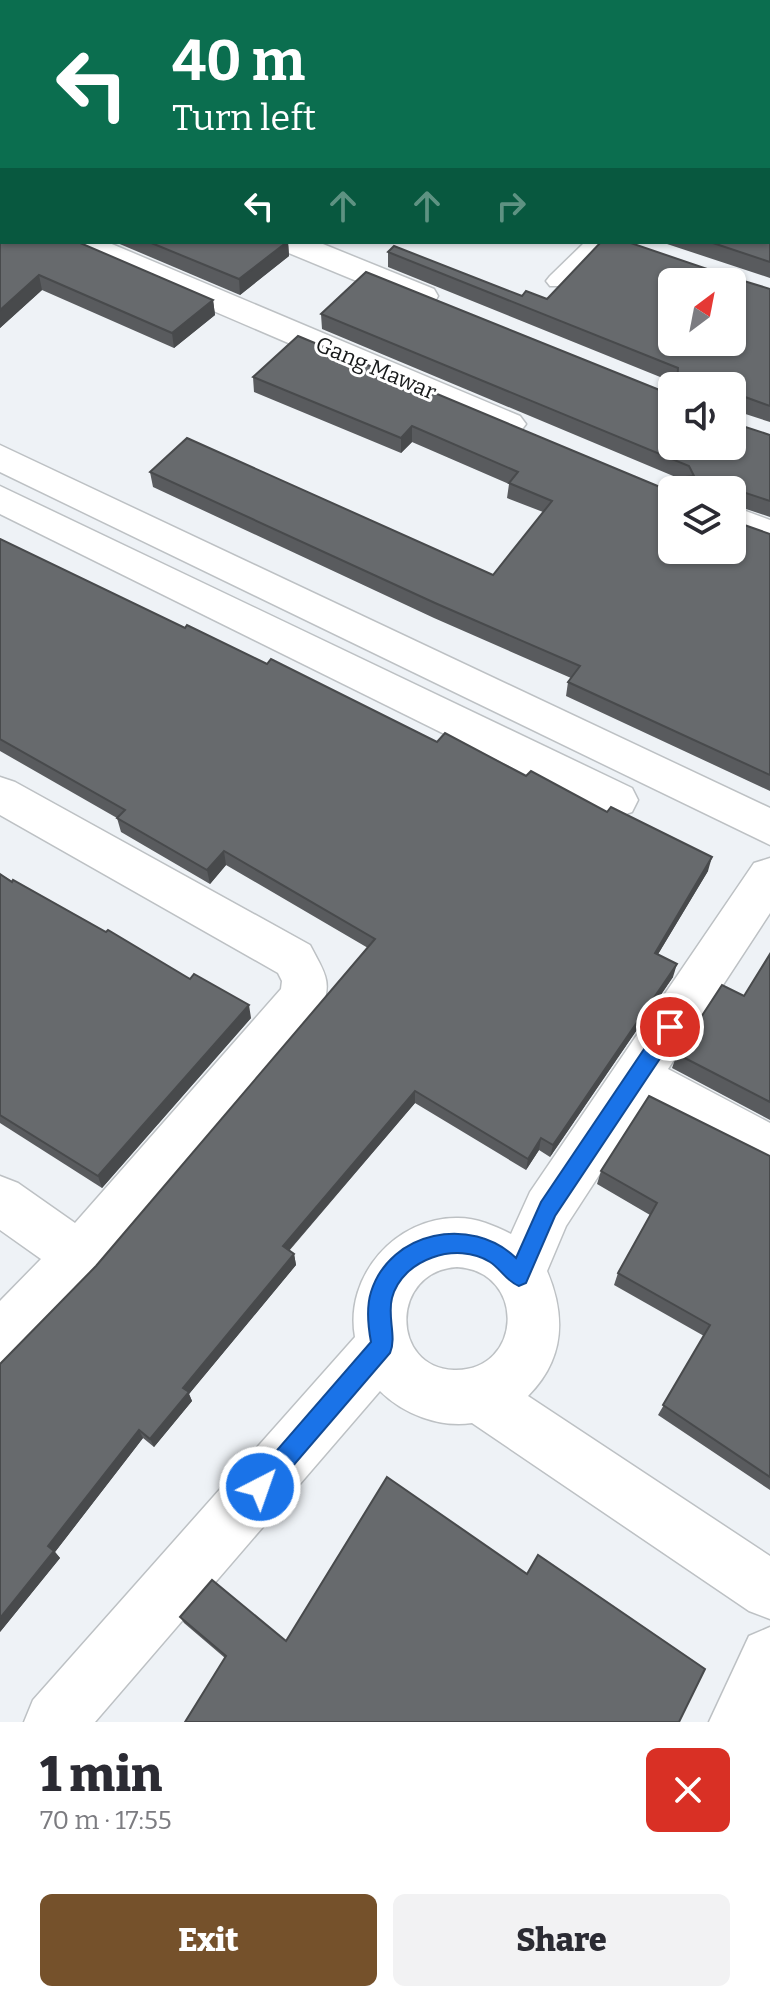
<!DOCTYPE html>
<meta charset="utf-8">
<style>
:root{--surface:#fff;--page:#f2f2f3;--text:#2b2b33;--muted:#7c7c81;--accent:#75512b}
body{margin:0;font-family:Bitter,serif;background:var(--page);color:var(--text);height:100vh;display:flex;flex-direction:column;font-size:30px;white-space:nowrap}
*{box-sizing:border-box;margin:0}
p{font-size:26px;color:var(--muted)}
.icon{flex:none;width:44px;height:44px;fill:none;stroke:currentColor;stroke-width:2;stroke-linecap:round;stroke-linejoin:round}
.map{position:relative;height:1722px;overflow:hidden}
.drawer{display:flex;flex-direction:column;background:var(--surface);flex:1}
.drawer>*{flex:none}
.hud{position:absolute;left:0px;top:0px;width:770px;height:244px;box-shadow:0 2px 6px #0004;background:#0b6e4f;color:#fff;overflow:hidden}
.needle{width:52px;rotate:32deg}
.controls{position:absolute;left:658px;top:268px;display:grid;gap:16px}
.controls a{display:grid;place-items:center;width:88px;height:88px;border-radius:12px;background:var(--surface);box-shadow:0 2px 6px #0004;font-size:40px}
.pin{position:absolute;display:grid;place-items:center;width:68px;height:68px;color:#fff;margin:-34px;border:4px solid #fff;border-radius:50%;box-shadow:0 2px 8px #0007}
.me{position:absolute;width:88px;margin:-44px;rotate:41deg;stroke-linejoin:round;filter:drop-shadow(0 0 6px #0008)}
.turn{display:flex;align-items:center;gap:28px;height:168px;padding:0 40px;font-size:36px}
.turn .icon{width:104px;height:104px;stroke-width:2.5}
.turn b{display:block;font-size:56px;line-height:68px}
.lanes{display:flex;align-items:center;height:76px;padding:0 40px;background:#0003;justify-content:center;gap:40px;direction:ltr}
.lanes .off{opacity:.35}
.round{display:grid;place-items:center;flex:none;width:84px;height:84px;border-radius:12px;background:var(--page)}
.headline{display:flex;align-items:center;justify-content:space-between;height:136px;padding:0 40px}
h1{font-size:48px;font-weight:800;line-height:60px}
.cta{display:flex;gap:16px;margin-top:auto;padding:16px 40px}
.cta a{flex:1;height:92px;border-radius:12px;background:var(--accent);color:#fff;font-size:32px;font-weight:800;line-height:92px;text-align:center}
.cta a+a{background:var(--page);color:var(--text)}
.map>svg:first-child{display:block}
</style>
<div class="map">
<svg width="770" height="1722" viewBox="0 0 770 1722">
<rect width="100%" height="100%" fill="#eef2f6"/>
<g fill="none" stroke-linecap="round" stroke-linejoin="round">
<g stroke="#bdc1c4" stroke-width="3">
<g id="lane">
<path d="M117,0H140L142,2H119Z"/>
<path d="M585,242H609L566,286H550L546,281L550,276Z"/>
</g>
</g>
<g stroke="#bdc1c4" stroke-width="3">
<g id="street">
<path d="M64,242H107L520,416L526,424L520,432L508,436L496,432L69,249Z"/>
<path d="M274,242H318L434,289L438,296L434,303L422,306L410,303L279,249Z"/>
<path d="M0,445L770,808V845L0,472Z"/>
<path d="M0,486L632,788L638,800L632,812L617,817L602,812L0,514Z"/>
<path d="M732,506L770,520V548L732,534Z"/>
<path d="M0,777L15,782L310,945C324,972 334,982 320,1011L98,1274L19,1358L0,1366V1301L41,1259L0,1230V1176L18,1183L75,1223L281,989L282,981L278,973L0,815Z"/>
<path d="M770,858V913L668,1069L770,1123V1172L644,1106L566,1226L547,1271C566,1316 565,1359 528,1396L770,1556V1619L749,1611L472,1423C440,1428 403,1414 380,1391L95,1722H24L33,1700L355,1337C344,1276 396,1217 458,1218C477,1218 495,1226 511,1234L530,1192L754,863ZM457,1267C527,1271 523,1372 454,1370C390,1368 390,1271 457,1267Z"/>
<path d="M770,1627V1722H709L749,1636Z"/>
</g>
</g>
<g stroke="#bdc1c4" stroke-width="3">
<g id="primary">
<path d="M165,0H209L164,2Z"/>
<path d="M378,0H419L377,2Z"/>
<rect x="0" y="41" width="2" height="16"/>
</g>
</g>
<use href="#lane" fill="#fff" fill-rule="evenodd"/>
<use href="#street" fill="#fff" fill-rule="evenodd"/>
<use href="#primary" fill="#fff" fill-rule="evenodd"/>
</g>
<g fill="#595b5e">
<path d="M10,0H101L98,2H15Z"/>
<path d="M770,0V58L768,57V2Z"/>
<path d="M2,66V242H78L213,300L215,315L174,348L42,290L0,328V204L2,203L1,198H0V119L2,118V113L0,112V67Z"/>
<path d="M768,144V170L770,172V278L661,242H768Z"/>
<path d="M115,242H288L289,256L240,295Z"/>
<path d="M388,252L522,296L547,299L734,278L770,289V422L733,410V423L770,435V517L734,505L733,521L770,534V791L566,696L568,682L571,678L434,618L153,487L150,472L493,575L543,512L507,498L509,484L412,442L401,453L254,392L253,377L298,336L672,550L732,490H676L678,478L322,329L321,314L672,446L732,386H675V383L388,267Z"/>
<path d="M0,539L185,628L437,742L526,776L708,871L658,954L673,977L550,1157L539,1150L526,1170L415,1103L289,1251L294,1254L296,1265L189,1394L192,1401L154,1447L143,1438L55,1552L60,1558L0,1632L96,1266L368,948L226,865L210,884L121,832L117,818L0,751Z"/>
<path d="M0,874L251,1018L102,1188L0,1123Z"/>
<path d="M770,954V1120L672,1068L677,1054L744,996Z"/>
<path d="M770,1156V1490L658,1415L704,1336L614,1285L618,1273L650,1215L597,1184L601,1171Z"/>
<path d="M527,1574L705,1669L225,1658L184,1623L180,1617L286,1641Z"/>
</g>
<g fill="#484a4c">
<path d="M87,0H101L98,2H84Z"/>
<path d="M287,242H288L289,256L240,295L239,279Z"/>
<path d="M39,275L42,290L0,328V310Z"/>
<path d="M213,300L215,315L174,348L172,333Z"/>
<path d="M412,426V442L401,453V438Z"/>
<path d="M224,851L226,865L210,884L207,870Z"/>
<path d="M712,857L708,871L651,966L655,953Z"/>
<path d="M677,964L673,977L550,1157L553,1145Z"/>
<path d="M249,1005L251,1018L102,1188L98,1176Z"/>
<path d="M415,1091V1103L284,1256L283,1246Z"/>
<path d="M541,1138L539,1150L526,1170L528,1159Z"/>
<path d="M294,1254L296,1265L189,1394L192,1401L154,1447L150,1439L183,1388Z"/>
<path d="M139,1430L143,1438L55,1552L60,1558L0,1632V1618L48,1546Z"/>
</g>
<g fill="#676a6d" stroke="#484a4c" stroke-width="2" fill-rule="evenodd">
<path d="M30,0H87L84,2H35Z"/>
<path d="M449,0H536L541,2H445Z"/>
<path d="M561,0H602L607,2H558Z"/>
<path d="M619,0H770V42L768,41V2H616Z"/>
<path d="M2,66V242H78L213,300L172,333L39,275L0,310V204L2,203L0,182V119L2,118V100L0,99V67Z"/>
<path d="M770,142V151L768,152V170L770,172V262L710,242H768V144Z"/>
<path d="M149,242H287L239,279Z"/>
<path d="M601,242H628L710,270H732L734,278L770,289V406L734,393L733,423L770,435V501L734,489L733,521L770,534V775L568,682L580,666L435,603L150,472L187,438L493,575L552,501L509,483L518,472L412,426L401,438L253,377L298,336L672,492V550H732V490H678V478L694,476L689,466L321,314L366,272L672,395V446H732V386H677L678,368L388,252L394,246L522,296L526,291L547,299ZM672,282H732V342H672Z"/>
<path d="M0,539L185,628L187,625L267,664L271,659L437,742L445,733L526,776L531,771L607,812L611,807L712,857L655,953L677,964L553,1145L541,1138L528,1159L415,1091L283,1246L294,1254L183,1388L189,1392L150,1439L139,1430L48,1546L54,1551L0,1618V1364L96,1266L375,939L224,851L207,870L117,818L125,810L0,739Z"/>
<path d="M0,874L12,882L13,880L106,932L108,930L190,979L194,974L249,1005L98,1176L0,1115Z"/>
<path d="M770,954V1102L677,1054L722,985L744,996Z"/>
<path d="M649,1096L770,1156V1477L663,1405L710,1325L618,1273L657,1203L601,1171Z"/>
<path d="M387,1477L527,1574L538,1555L705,1669L679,1722H185L226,1656L180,1617L212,1580L286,1641Z"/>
</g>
<path fill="#1a73e8" stroke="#114b97" stroke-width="2" d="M670,1018L677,1021L680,1027L677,1033L555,1216L526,1283L519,1286C506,1281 501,1269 490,1262C457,1241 402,1259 392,1298C387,1317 397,1337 390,1353L268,1495L260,1499L252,1495L248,1487L252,1479L371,1342C368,1326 366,1308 371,1292C390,1231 471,1215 516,1258L541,1202L663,1021Z"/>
<g text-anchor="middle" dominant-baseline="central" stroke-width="6" stroke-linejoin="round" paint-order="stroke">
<g font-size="22" fill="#161819" stroke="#fff">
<text transform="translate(376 368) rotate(23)">Gang Mawar</text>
</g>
</g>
</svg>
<div class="controls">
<a><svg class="needle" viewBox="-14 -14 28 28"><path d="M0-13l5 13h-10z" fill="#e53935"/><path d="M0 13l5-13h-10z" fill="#7c7c81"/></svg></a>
<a><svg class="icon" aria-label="sound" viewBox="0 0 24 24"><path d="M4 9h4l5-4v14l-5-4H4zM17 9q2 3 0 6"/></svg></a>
<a><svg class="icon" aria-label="layers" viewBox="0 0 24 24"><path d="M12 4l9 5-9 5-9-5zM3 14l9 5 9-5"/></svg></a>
</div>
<div class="pin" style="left:670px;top:1027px;background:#d93025"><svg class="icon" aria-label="arrive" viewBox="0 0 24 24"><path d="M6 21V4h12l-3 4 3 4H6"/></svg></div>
<svg class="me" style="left:260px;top:1487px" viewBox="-20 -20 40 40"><circle r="17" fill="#1a73e8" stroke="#fff" stroke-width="3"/><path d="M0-11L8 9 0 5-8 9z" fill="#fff"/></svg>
<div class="hud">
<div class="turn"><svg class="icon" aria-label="left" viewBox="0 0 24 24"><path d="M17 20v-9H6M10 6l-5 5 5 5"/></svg><div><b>40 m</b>Turn left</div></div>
<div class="lanes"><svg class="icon" aria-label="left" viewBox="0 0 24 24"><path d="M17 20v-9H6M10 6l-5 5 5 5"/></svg><svg class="icon off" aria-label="ahead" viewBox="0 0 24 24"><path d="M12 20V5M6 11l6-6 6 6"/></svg><svg class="icon off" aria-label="ahead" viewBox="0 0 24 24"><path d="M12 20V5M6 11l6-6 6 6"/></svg><svg class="icon off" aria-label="right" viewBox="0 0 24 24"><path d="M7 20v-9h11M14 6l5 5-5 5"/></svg></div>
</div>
</div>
<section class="drawer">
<div class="headline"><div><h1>1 min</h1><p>70 m · 17:55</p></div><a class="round" style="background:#d93025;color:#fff"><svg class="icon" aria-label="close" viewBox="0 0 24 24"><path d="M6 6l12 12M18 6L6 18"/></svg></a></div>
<div class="cta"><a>Exit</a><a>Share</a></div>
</section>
